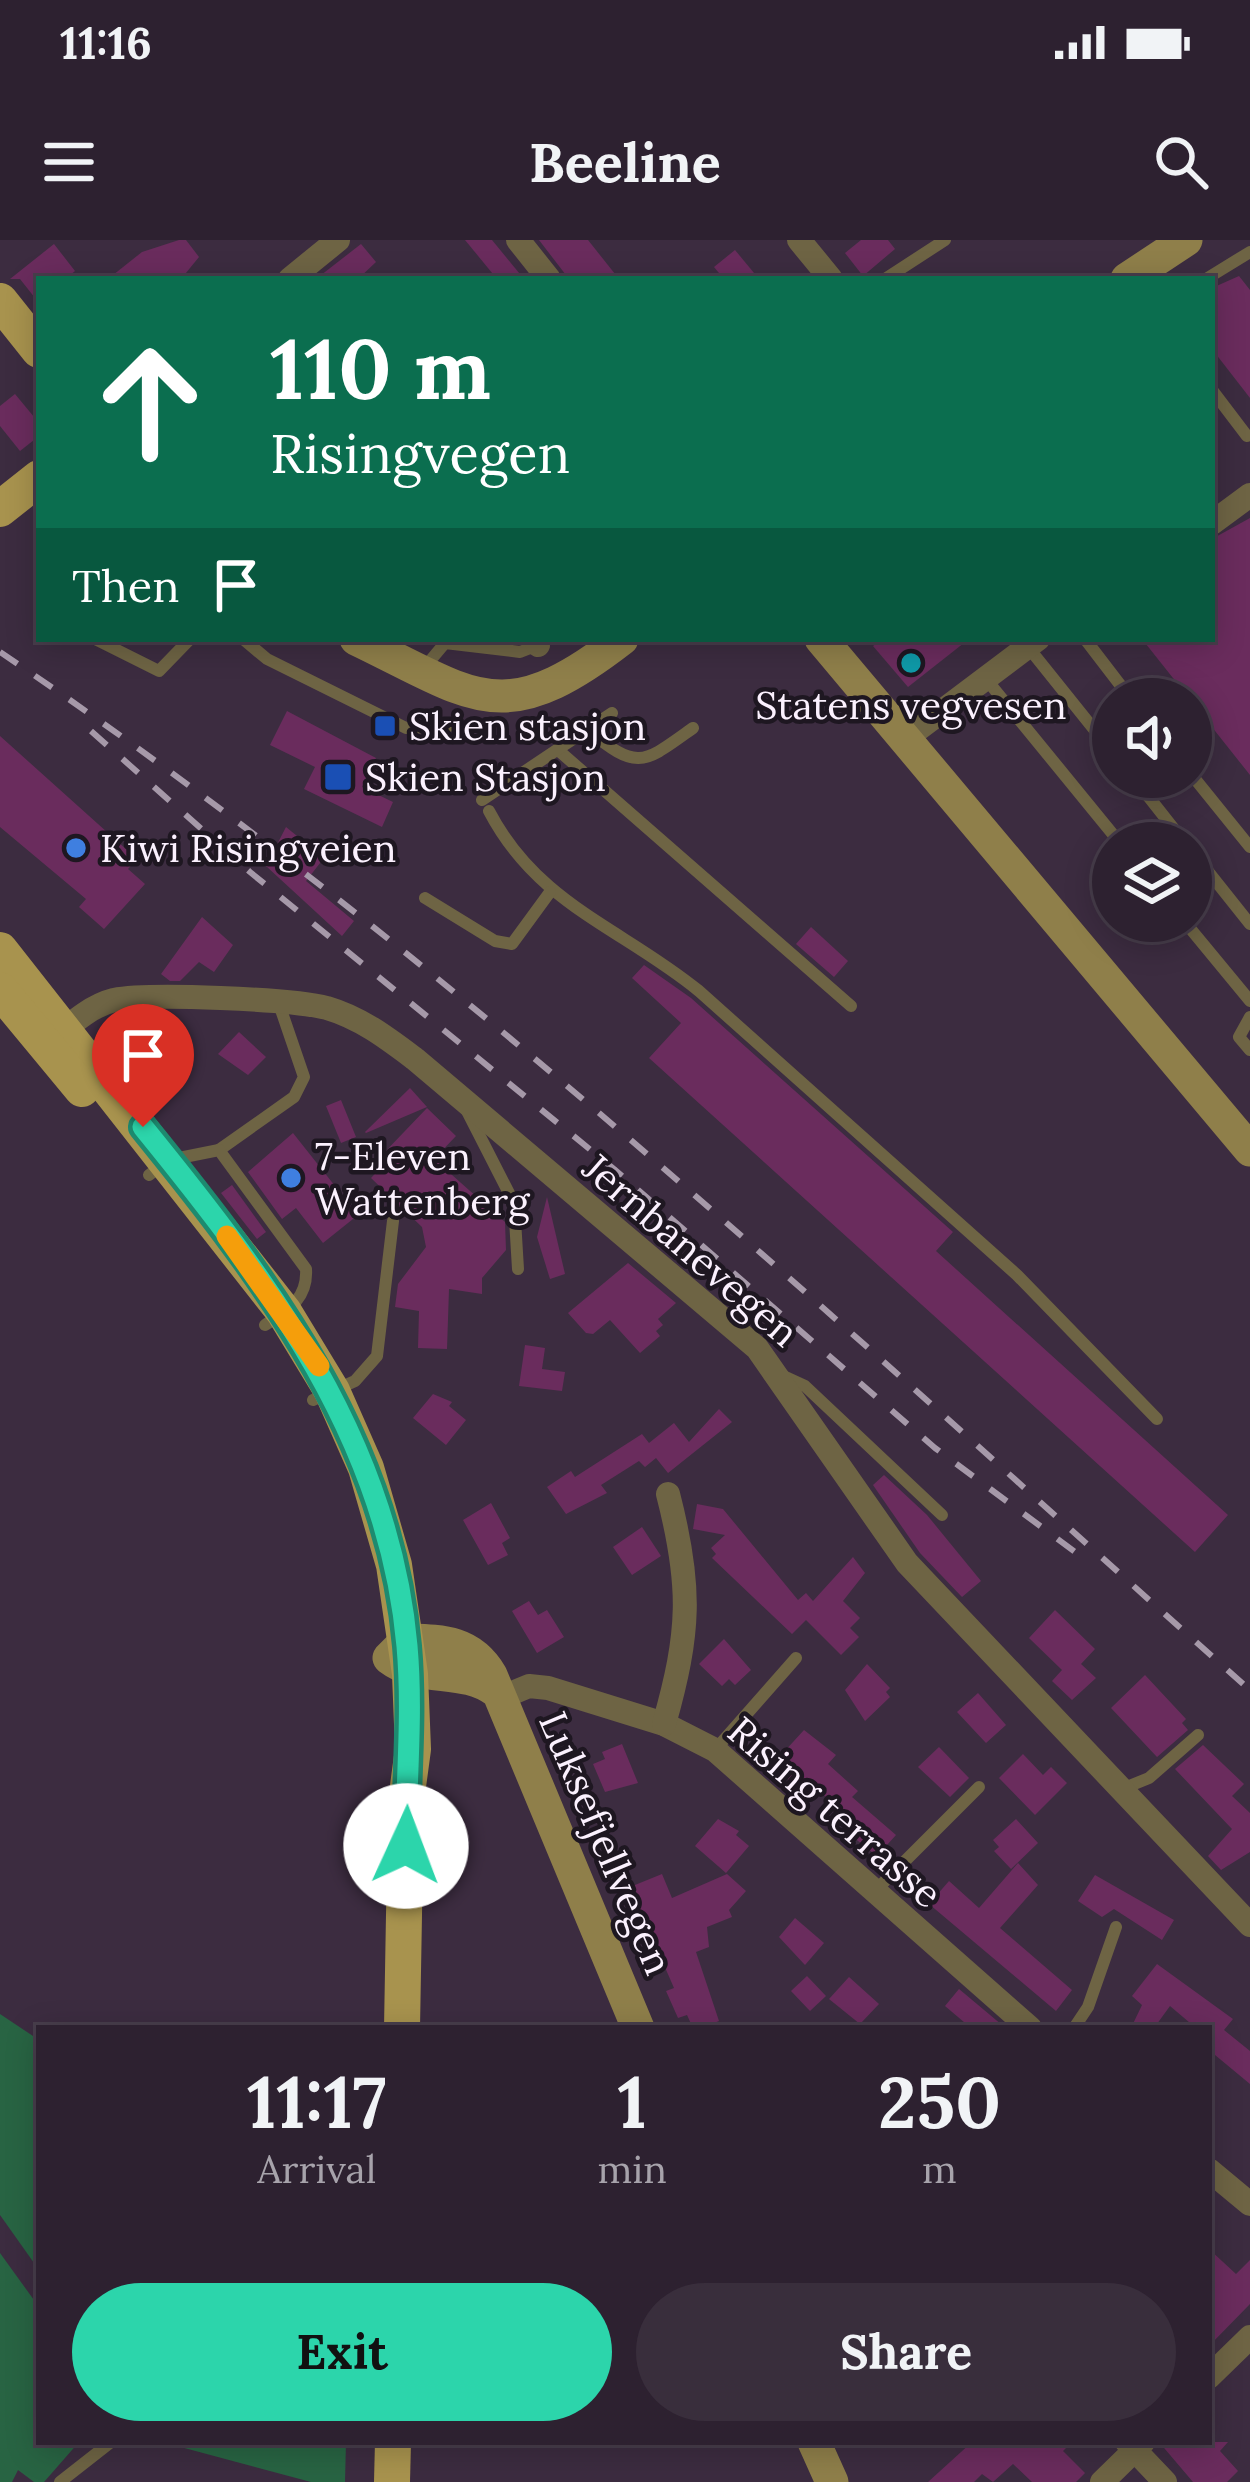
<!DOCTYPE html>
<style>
:root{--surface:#2d2130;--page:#392e3c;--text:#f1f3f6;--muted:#a7a3ab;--line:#483e4c;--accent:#2cd5ab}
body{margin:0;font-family:Lora,serif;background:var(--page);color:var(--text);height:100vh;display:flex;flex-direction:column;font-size:45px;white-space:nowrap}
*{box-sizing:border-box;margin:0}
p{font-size:39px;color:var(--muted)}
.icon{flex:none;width:66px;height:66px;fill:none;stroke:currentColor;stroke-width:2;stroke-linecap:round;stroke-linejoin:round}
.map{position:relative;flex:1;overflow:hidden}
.details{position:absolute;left:36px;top:1785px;width:1176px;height:420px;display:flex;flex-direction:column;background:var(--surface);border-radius:0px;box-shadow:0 6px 30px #0003,0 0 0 3px var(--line)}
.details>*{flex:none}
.guide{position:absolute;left:36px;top:36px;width:1179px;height:366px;border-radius:0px;box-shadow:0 6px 30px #0003,0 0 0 3px var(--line);background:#0b6e4f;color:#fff;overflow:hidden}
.controls{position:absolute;left:1092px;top:438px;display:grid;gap:24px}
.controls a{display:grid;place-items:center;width:120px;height:120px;border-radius:50%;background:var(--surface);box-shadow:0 6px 30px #0003,0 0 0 3px var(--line);font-size:60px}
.pin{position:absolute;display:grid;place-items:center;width:102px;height:102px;color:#fff;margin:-123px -51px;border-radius:50% 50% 50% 0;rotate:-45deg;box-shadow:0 0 12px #0007}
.pin .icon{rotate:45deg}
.me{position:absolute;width:132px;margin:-66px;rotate:2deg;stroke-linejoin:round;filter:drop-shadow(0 0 9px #0008)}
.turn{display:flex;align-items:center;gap:42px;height:252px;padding:0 36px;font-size:54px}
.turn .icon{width:156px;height:156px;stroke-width:2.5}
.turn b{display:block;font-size:84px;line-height:102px}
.then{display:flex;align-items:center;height:114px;padding:0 36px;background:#0003;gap:24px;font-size:45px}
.eta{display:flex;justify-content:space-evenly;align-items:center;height:204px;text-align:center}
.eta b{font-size:72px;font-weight:800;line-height:84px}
.primary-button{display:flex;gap:24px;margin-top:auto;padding:24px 36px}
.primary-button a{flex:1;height:138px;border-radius:72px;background:var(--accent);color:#111;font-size:48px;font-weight:800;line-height:138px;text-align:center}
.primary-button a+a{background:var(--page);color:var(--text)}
.status{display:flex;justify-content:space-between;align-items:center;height:84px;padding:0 60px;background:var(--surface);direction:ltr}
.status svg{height:33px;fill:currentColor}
header{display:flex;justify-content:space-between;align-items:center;height:156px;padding:0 36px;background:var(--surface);font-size:54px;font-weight:800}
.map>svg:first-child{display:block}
</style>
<div class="status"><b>11:16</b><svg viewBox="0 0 49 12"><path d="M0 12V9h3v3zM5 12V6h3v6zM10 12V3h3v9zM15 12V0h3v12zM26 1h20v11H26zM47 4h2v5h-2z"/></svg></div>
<header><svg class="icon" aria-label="menu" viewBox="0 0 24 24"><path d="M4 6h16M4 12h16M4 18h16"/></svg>Beeline<svg class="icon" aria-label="search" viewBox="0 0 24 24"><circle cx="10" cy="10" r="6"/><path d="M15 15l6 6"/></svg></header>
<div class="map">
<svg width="1250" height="2242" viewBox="0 0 1250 2242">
<rect width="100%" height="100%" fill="#3c2c40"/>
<g fill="#286443">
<path d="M0,1774L39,1800V2030L0,1975Z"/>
<path d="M0,2013L39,2067V2202H79L44,2242H34L18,2230L12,2242H0Z"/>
<path d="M162,2202H346L345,2242H311Z"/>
</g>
<g fill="#6a2c5d">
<path d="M179,0H186L199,17L181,39H108L142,12Z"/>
<path d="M465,0H492L524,39H497Z"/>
<path d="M539,0H588L619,39H569Z"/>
<path d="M861,0H888L895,9L863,36L845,13Z"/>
<path d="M54,4L75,31L65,39H39V63L20,39H10Z"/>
<path d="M361,4L376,22L358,39H316Z"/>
<path d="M735,10L759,39H724L714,27Z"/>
<path d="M1239,36L1250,50V158L1212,109V48Z"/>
<path d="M15,154L39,183V196L20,211L0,186V166Z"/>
<path d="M1250,278V535L1142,399H1212V299Z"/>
<path d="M883,399H969L908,447L873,406Z"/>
<path d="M287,471L376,518L362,547L393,562L382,587L304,549L315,527L270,505Z"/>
<path d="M0,496L137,619L128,629L145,644L104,689L79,667L86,659L0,587Z"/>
<path d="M286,587L324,618L306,641L354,681L342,696L266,626Z"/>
<path d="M202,677L233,705L214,732L199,722L180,741H170L161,734Z"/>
<path d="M811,687L848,721L834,737L796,704Z"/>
<path d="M644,725L691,758L953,992L936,1011L1228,1275L1195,1312L649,818L681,783L632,738Z"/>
<path d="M239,792L266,817L248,835L218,814Z"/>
<path d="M410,848L427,867L366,893L365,892Z"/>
<path d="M341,860L356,897L341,903L326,866Z"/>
<path d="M427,868L456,896L434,919L505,982L506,1010L482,1038V1054L449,1049L447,1109L418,1108L419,1071L395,1067L398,1044L426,1007L422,987L371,938L387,921L381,916Z"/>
<path d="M293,893L358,975L323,1003L296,968L282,979L248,932Z"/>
<path d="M232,945L266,992L257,999L221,953Z"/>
<path d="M547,957L565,1034L550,1039L537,997Z"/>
<path d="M628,1023L676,1063L658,1079L663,1085L656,1091L660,1096L640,1113L610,1080L593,1094L586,1093L568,1073Z"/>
<path d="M525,1105L545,1108L542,1129L565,1132L562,1151L519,1146Z"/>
<path d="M433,1154L452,1162L449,1166L466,1180L446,1205L413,1178Z"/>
<path d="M719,1169L732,1182L668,1233L656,1218L645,1227L639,1221L601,1245L607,1253L566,1274L547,1247L571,1231L575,1237L642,1194L649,1203L674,1183L689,1202Z"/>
<path d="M884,1235L927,1275L981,1341L962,1357L920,1313L873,1245Z"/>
<path d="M491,1263L510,1298L502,1303L508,1315L488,1325L463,1280Z"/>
<path d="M697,1264L723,1269L798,1360L806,1353L813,1361L853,1317L865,1333L843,1361L860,1378L850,1388L859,1397L841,1415L806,1380L792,1394L712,1318L716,1314L711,1308L725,1295L693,1289Z"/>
<path d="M642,1287L661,1316L632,1335L613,1307Z"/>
<path d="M529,1361L538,1375L547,1370L564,1397L537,1413L512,1371Z"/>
<path d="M1055,1370L1095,1409L1081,1424L1096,1438L1072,1460L1052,1441L1062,1430L1029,1398Z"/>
<path d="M724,1399L751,1430L735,1445L729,1439L722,1446L699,1424Z"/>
<path d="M867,1424L890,1448L886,1452L890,1457L865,1481L845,1450Z"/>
<path d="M1145,1435L1186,1479L1182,1483L1188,1490L1157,1517L1111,1468Z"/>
<path d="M978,1453L1006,1485L986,1503L957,1472Z"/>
<path d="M804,1490L836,1515L828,1524L858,1551L852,1557L896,1595L877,1616L843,1589L851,1579L802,1536L794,1545L772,1525Z"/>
<path d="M622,1504L638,1543L605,1552L593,1524L605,1519L602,1512Z"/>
<path d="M1203,1505L1244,1544L1232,1556L1250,1573V1612L1221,1630L1208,1616L1232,1589L1175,1529Z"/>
<path d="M939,1507L969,1538L950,1557L918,1527Z"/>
<path d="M1023,1514L1043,1535L1051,1527L1067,1543L1035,1575L999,1538Z"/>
<path d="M718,1579L739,1591L736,1595L749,1606L726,1633L695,1606Z"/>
<path d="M1016,1579L1038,1603L1011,1629L994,1611L999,1607L993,1600Z"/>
<path d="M1018,1623L1038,1645L1000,1688L1072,1750L1056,1771L929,1664L949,1641L979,1668Z"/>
<path d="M662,1634L672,1658L727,1634L746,1651L729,1670L732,1677L707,1687L709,1707L696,1712L719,1781L702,1788H693L687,1775L678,1778L666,1751L674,1748L630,1647Z"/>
<path d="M1095,1635L1174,1680L1162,1700L1114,1669L1102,1677L1078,1661Z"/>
<path d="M795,1678L824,1703L805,1725L779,1697Z"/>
<path d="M1157,1724L1233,1779L1224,1790L1250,1811V1844L1209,1810V1788H1196L1170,1766L1154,1788H1131L1142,1765L1132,1756Z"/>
<path d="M807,1736L826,1756L810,1771L791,1751Z"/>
<path d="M849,1737L879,1764L860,1784L829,1759Z"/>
<path d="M959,1749L1002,1785L1005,1788H971L945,1766Z"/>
<path d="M1209,2009L1236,2034L1250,2020V2064L1209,2106Z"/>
<path d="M972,2202H1072L1063,2211L1085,2233L1076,2242H1032L1013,2224L993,2242L982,2234L974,2242H928Z"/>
<path d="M1159,2202H1228L1220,2211L1238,2231L1227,2242H1193Z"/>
</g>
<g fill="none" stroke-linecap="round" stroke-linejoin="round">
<g stroke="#6e6444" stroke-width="12">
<path d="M885,39L945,0"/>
<path d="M1206,39L1250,12"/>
<path d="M1212,150L1247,196"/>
<path d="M95,399L159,431L190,399"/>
<path d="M243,399L267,419L406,488L449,486"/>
<path d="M1085,399L1131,459"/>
<path d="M1028,407L1113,513"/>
<path d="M424,428L445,403L520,412L538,405"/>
<path d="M986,439L1120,603"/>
<path d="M588,490C638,532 644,523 693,488"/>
<path d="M558,510L851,766"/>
<path d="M1191,534L1250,607"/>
<path d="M1133,537L1185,603"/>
<path d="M482,560L612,473"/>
<path d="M489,571C538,665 622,688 699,751L1017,1035L1157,1179"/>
<path d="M1191,610L1250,684"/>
<path d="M425,658L495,701L512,704L550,652"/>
<path d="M1184,681L1250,761"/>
<path d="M1250,777L1239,797L1250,810"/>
<path d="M467,871L514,963L518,1029"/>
<path d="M219,910L294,857L304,837L278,761"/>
<path d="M149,935L169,920L219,910L306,1029C308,1059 288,1070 265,1085"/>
<path d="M781,1135L805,1146L942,1275"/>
<path d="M313,1160L355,1141L377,1116L393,981"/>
<path d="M715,1510L796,1418"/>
<path d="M1122,1549L1149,1538L1198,1495"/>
<path d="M875,1651L979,1547"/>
<path d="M1074,1788L1088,1767L1116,1687"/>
<path d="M60,2242L111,2202"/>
</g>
<g stroke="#6e6444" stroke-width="24">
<path d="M518,0L549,39"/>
<path d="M799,0L831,39"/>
<path d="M290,39L338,0"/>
<path d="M1212,283L1250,255"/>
<path d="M535,399L538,405"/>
<path d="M905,499L1038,399"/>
<path d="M52,800C70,785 90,766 114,760C149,753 292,759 327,768C361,778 387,798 415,819L757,1108L907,1323L1250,1685"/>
<path d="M500,1458L529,1446L548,1448L664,1484L715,1510L1030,1788"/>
<path d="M664,1484C690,1392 692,1347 668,1254"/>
<path d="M1209,1930L1250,1964"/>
<path d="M1209,2137L1250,2097"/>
<path d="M1127,2202L1165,2242"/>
<path d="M1102,2242L1143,2202"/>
</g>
<g stroke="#8f7f4a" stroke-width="33">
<path d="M1127,39L1186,0"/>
<path d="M356,399C475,456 502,492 622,399"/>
<path d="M821,399L1250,910"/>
<path d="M496,1451C462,1426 422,1443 389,1418L407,1400C443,1401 471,1401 491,1435L638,1788"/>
<path d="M814,2202L832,2242"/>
</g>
<g stroke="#a8934e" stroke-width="36">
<path d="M0,61L39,110"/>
<path d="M0,269L39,238"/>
<path d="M0,710L284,1072L332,1151L366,1228L394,1325L410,1434L413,1509L406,1561L402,1788"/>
<path d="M0,750L82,849"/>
<path d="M392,2242L393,2202"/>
</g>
<g stroke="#a699a9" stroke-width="6" stroke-dasharray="21 21" stroke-linecap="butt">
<path d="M0,412C451,716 844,1089 1250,1450"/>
<path d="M91,491L250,632L614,929L935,1208L1086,1320"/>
</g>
</g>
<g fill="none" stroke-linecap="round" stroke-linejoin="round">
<g stroke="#1d8a6f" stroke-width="30">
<path id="route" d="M143,887C269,1042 389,1200 407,1406C413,1474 406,1538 406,1606"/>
</g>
<use href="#route" stroke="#2cd5ab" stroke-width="21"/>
<path stroke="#f59e0b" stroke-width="21" d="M227,996L319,1126"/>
</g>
<circle fill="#0f9aa8" stroke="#1e1721" stroke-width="4.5" cx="911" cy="423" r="12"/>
<g fill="#1a4fb4" stroke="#1e1721" stroke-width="4.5">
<rect x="373" y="474" width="24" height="24" rx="6"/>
<rect x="323" y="522" width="30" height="30" rx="6"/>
</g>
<g fill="#3f7fe0" stroke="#1e1721" stroke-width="4.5">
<circle cx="76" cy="608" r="12"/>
<circle cx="291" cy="938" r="12"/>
</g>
<g text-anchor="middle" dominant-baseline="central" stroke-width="9" stroke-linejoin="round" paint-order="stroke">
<g font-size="39" fill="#fbf1fe" stroke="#1e1721" text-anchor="start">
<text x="911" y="465" text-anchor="middle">Statens vegvesen</text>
<text x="409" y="486">Skien stasjon</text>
<text x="365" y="537">Skien Stasjon</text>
<text x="100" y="608">Kiwi Risingveien</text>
<text x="315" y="916">7-Eleven<tspan x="315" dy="45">Wattenberg</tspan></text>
</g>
<g font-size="39" fill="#fbf1fe" stroke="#1e1721">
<text transform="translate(691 1010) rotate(41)">Jernbanevegen</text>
<text transform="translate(835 1572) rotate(41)">Rising terrasse</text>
<text transform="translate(606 1603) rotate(67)">Luksefjellvegen</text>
</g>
</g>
</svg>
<div class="controls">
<a><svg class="icon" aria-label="sound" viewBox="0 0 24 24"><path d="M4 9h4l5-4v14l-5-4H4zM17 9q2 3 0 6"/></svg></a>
<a><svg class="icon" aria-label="layers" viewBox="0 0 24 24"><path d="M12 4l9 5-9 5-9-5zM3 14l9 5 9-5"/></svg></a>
</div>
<div class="pin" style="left:143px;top:887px;background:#d93025"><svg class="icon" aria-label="arrive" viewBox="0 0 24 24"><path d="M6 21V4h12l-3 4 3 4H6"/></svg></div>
<svg class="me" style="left:406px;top:1606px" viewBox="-20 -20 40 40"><circle r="19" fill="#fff"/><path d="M0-13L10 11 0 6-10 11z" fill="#2cd5ab"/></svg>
<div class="guide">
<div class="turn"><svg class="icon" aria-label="ahead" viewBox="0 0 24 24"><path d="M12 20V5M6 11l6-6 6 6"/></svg><div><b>110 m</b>Risingvegen</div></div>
<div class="then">Then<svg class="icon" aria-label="arrive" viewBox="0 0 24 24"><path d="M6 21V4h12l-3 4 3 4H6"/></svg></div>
</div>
<section class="details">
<div class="eta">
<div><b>11:17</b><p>Arrival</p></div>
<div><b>1</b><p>min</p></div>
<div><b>250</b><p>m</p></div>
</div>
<div class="primary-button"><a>Exit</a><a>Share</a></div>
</section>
</div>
